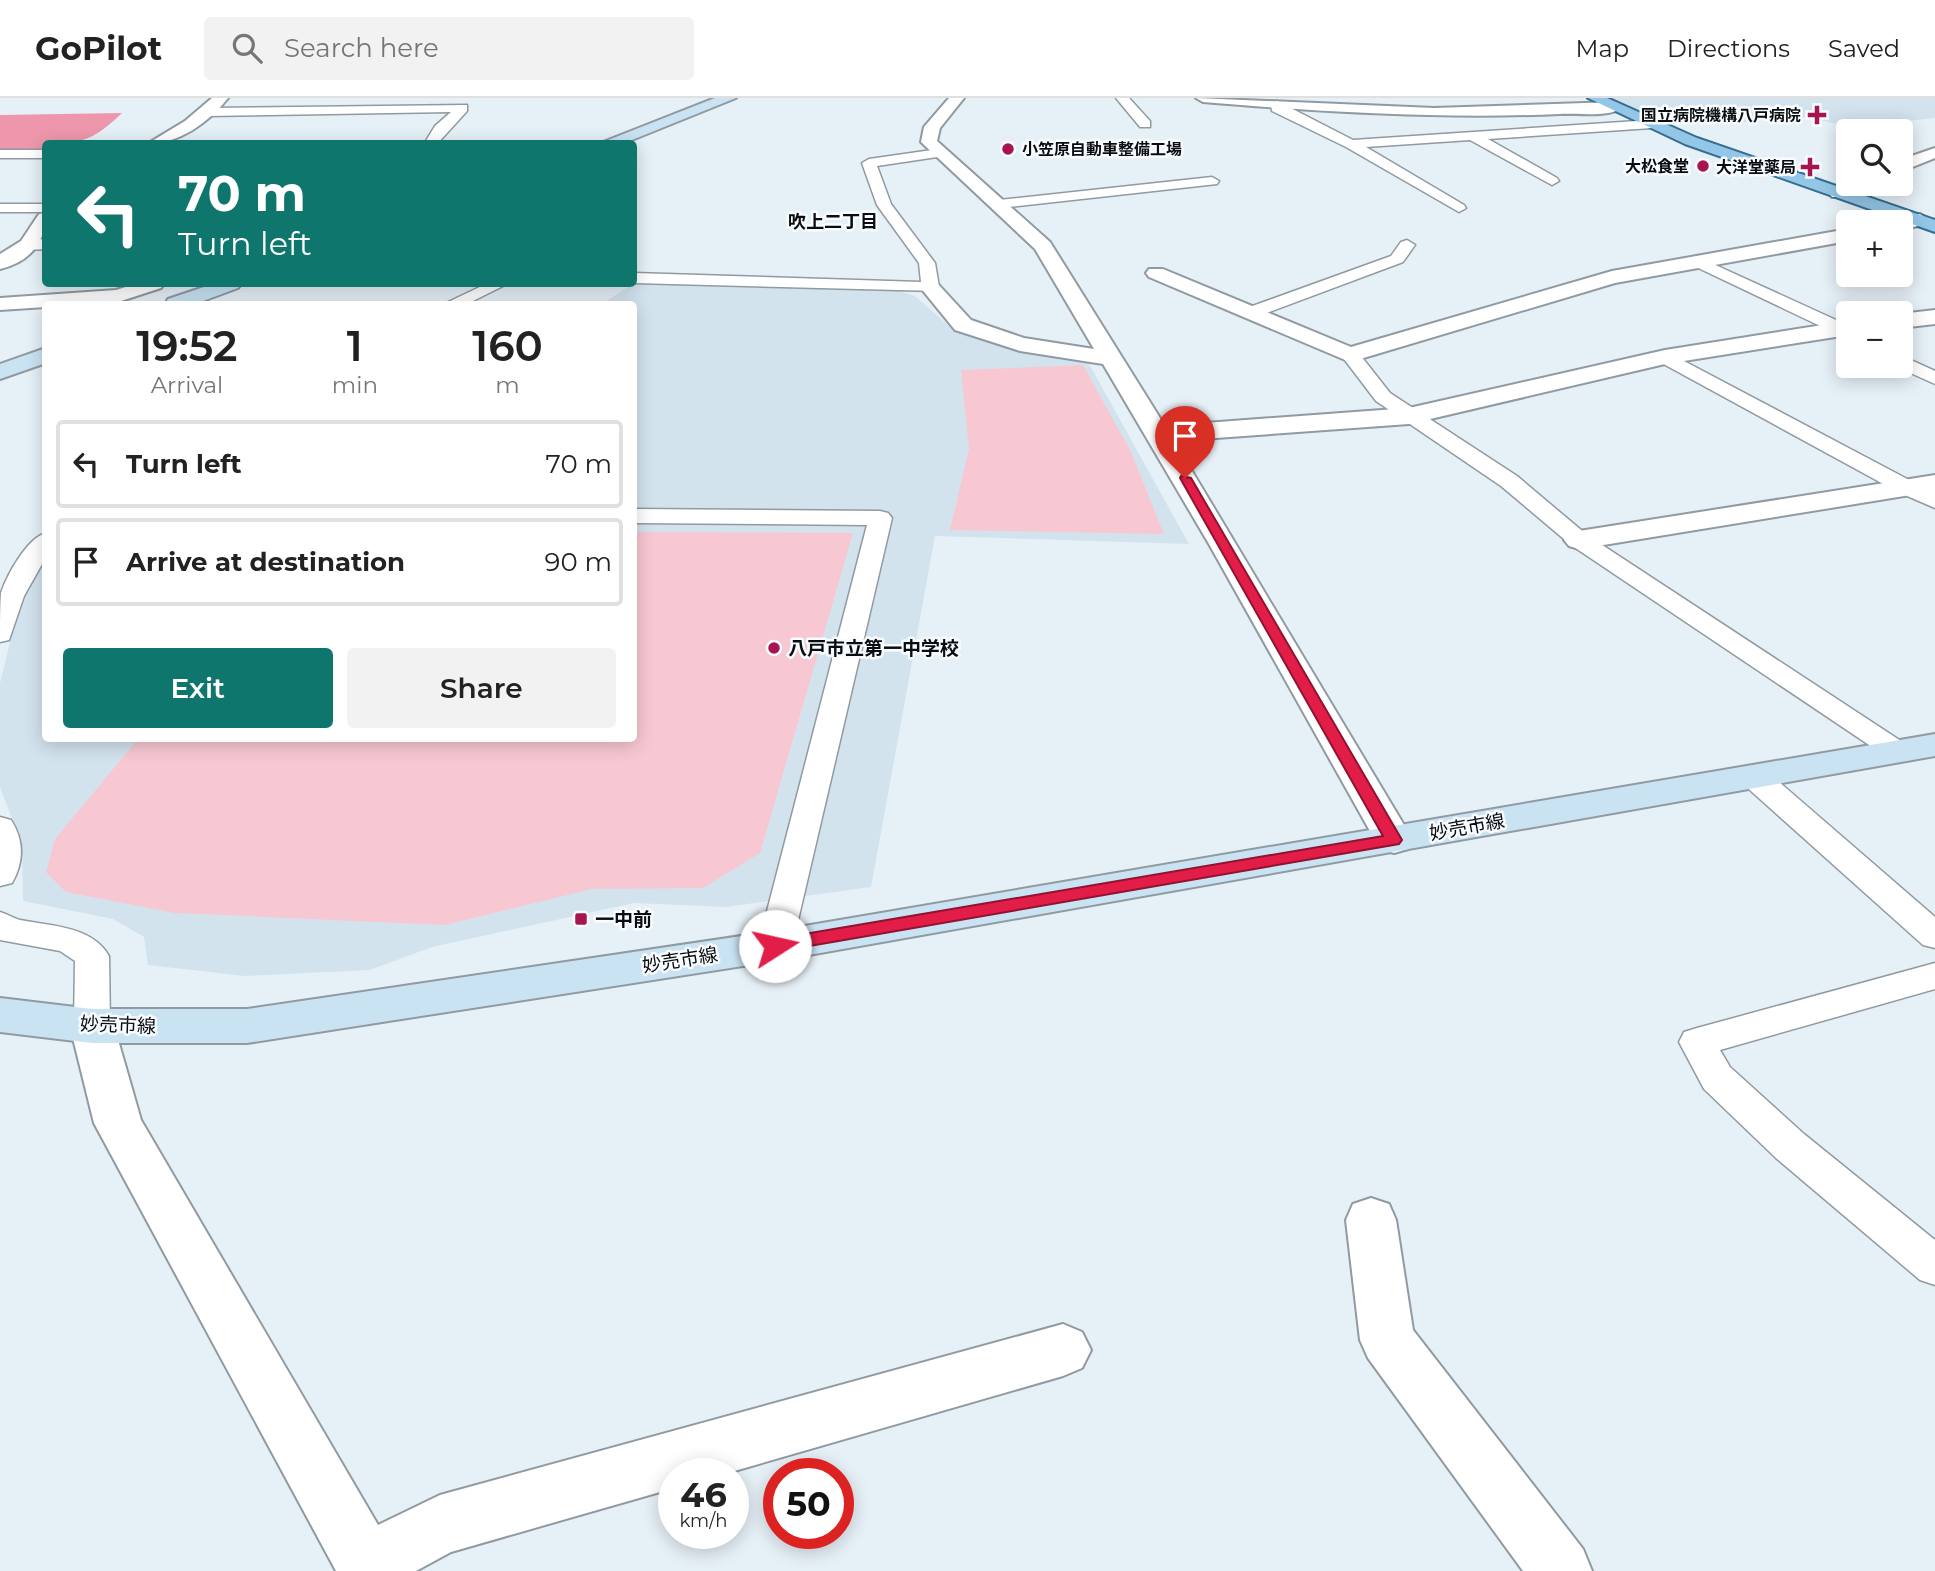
<!DOCTYPE html>
<meta charset="utf-8">
<style>
:root{--surface:#fff;--page:#f2f2f2;--text:#222;--muted:#767676;--line:#e0e0e0;--accent:#0f766e}
body{margin:0;font-family:Montserrat,"Noto Sans JP",sans-serif;background:var(--page);color:var(--text);height:100vh;display:flex;flex-direction:column;font-size:26px;white-space:nowrap}
*{box-sizing:border-box;margin:0}
p{font-size:23px;color:var(--muted)}
.icon{flex:none;width:38px;height:38px;fill:none;stroke:currentColor;stroke-width:2;stroke-linecap:round;stroke-linejoin:round}
.map{position:relative;flex:1;overflow:hidden}
.panel{position:absolute;left:42px;top:203px;width:595px;height:441px;display:flex;flex-direction:column;background:var(--surface);border-radius:7px;box-shadow:0 4px 18px #0003}
.panel>*{flex:none}
.banner{position:absolute;left:42px;top:42px;width:595px;height:147px;border-radius:7px;box-shadow:0 4px 18px #0003;background:#0f766e;color:#fff;overflow:hidden}
.buttons{position:absolute;left:1836px;top:21px;display:grid;gap:14px}
.buttons a{display:grid;place-items:center;width:77px;height:77px;border-radius:7px;background:var(--surface);box-shadow:0 4px 18px #0003;font-size:35px}
.speed{position:absolute;left:658px;top:1360px;display:flex;gap:14px;font-size:35px;font-weight:700;text-align:center}
.speed>*{display:grid;place-content:center;width:91px;height:91px;border-radius:50%;background:var(--surface);box-shadow:0 4px 18px #0003;line-height:1}
.speed small{font-size:18px;font-weight:400}
.speed .limit{border:10px solid #d22;background:#fff;color:#111}
.pin{position:absolute;display:grid;place-items:center;width:60px;height:60px;color:#fff;margin:-72px -30px;border-radius:50% 50% 50% 0;rotate:-45deg;box-shadow:0 0 7px #0007}
.pin .icon{rotate:45deg}
.me{position:absolute;width:77px;margin:-38px;rotate:80deg;stroke-linejoin:round;filter:drop-shadow(0 0 5px #0008)}
.turn{display:flex;align-items:center;gap:24px;height:147px;padding:0 21px;font-size:32px}
.turn .icon{width:91px;height:91px;stroke-width:2.5}
.turn b{display:block;font-size:49px;line-height:60px}
.eta{display:flex;justify-content:space-evenly;align-items:center;height:119px;text-align:center}
.eta b{font-size:42px;font-weight:600;line-height:49px}
.cta{display:flex;gap:14px;margin-top:auto;padding:14px 21px}
.cta a{flex:1;height:80px;border-radius:7px;background:var(--accent);color:#fff;font-size:28px;font-weight:600;line-height:80px;text-align:center}
.cta a+a{background:var(--page);color:var(--text)}
ul{padding:0;list-style:none}
li{display:flex;align-items:center;gap:21px;height:88px;margin:0 14px 10px;padding:0 7px;border:4px solid var(--line);border-radius:7px}
li div{flex:1}
li b{display:block;font-size:26px}
li em{font-style:normal}
header{display:flex;align-items:center;gap:42px;box-sizing:border-box;height:98px;padding:0 35px;background:var(--surface);border-bottom:2px solid var(--line)}
header strong{font-size:33px}
nav{display:flex;gap:38px;margin-inline-start:auto;font-size:24px}
.search{width:490px;height:63px;background:var(--page);display:flex;align-items:center;gap:18px;box-sizing:border-box;padding:0 24px;border-radius:7px;color:var(--muted);font-size:26px}
.map>svg:first-child{display:block}
</style>
<header>
<strong>GoPilot</strong>
<div class="search"><svg class="icon" aria-label="search" viewBox="0 0 24 24"><circle cx="10" cy="10" r="6"/><path d="M15 15l6 6"/></svg>Search here</div>
<nav><a>Map</a><a>Directions</a><a>Saved</a></nav>
</header>
<div class="map">
<svg width="1935" height="1473" viewBox="0 0 1935 1473">
<rect width="100%" height="100%" fill="#e6f0f7"/>
<g fill="#d2e3ee">
<path d="M1612,0H1935V20L1850,29L1806,19L1741,24L1670,12L1644,14Z"/>
<path d="M634,185L898,193L915,198L950,229L1027,252L1088,264L1189,446L935,438L871,789L726,809L634,805L432,849L370,872L245,878L148,867L144,839L113,821L23,803L22,747L0,689V585L17,516L45,456L46,640H634V206H602Z"/>
</g>
<g fill="#f8c8d2">
<path d="M1083,267L1131,354L1164,436L950,432L969,351L961,272Z"/>
<path d="M634,434L853,435L760,755L703,790L592,791L444,827L175,815L66,794L46,774L55,741L138,641L634,640Z"/>
</g>
<path fill="#ee97ac" d="M122,15C95,41 82,46 46,46L45,52H0V17Z"/>
<g fill="none" stroke-linecap="round" stroke-linejoin="round">
<g stroke="#919aa1" stroke-width="3">
<g id="lane">
<path d="M1116,0H1129L1150,23V29H1140Z"/>
<path d="M1277,3L1353,42L1652,22L1658,26L1652,30L1488,41L1557,80L1559,83L1552,87L1470,42L1366,49L1464,107L1466,110L1459,114L1346,49L1272,13L1271,7Z"/>
<path d="M467,7V13L437,46H424L435,28L451,14L206,18L200,14L206,10Z"/>
<path d="M939,51L946,55L944,58L877,68L891,106L935,165L939,189L936,193L634,185V175L921,184L919,165L877,107L862,65L869,61Z"/>
<rect x="0" y="52" width="46" height="8"/>
<path d="M1212,79L1219,83L1217,86L999,110L992,106L999,102Z"/>
<rect x="0" y="106" width="46" height="8"/>
<path d="M46,141V151L28,152L20,147L28,142Z"/>
<path d="M1407,142L1415,147L1403,164L1256,219H1244L1241,215L1244,211L1391,158L1401,144Z"/>
<path d="M1700,160L1847,227L1848,234L1835,235L1694,168L1692,165Z"/>
<path d="M486,186H507L467,206H444Z"/>
<path d="M1350,251L1357,253L1390,295L1517,378L1587,437L1907,647L1912,653L1907,659L1897,662L1887,659L1571,447L1501,388L1376,303L1341,257Z"/>
<path d="M1665,253L1911,383L1935,393V410L1898,394L1658,263L1656,259Z"/>
<path d="M1900,257L1935,273V286L1895,268H1900Z"/>
<path d="M634,411L880,413L888,415L892,420L792,848L787,857L775,860L763,857L758,848L867,427L634,425Z"/>
<path d="M46,435V459L24,498L9,542L0,544C0,529 0,509 1,495C7,477 27,440 46,435Z"/>
<path d="M1753,669L1764,671L1935,819V850L1923,847L1742,685L1738,678L1742,671Z"/>
<path d="M0,719L11,722C24,742 24,764 12,785L0,788Z"/>
<path d="M0,814C7,816 13,820 20,822C51,828 92,828 109,858L110,928L105,938L92,942L79,938L74,928L75,863L60,853L0,842Z"/>
<path d="M1935,865V891L1720,952L1730,969L1804,1036L1935,1142V1187L1920,1182L1776,1060L1704,991L1679,944L1684,934L1697,930Z"/>
</g>
</g>
<g stroke="#919aa1" stroke-width="4">
<g id="street">
<path d="M212,0H228C208,25 179,46 147,46L185,23Z"/>
<path d="M949,0H964L940,30L937,43L1050,144L1165,328L1409,310L1665,252L1848,223V237L1665,266L1409,326L1174,343L1413,742L1408,751L1394,755L1380,751L1375,742L1209,446L1103,266L1020,253L955,232L920,189L923,185H937L971,222L1024,240L1094,251L1035,151L921,44L924,29Z"/>
<path d="M1196,0L1434,10L1615,4L1623,9C1611,20 1576,15 1560,16C1440,21 1323,14 1203,4Z"/>
<path d="M1935,50V60L1900,74V62Z"/>
<path d="M1848,84L1868,86L1844,99H1832L1829,95Z"/>
<path d="M46,115C46,144 30,164 0,171V156L21,143L39,116Z"/>
<path d="M1920,116L1929,122L1927,126L1900,132V124H1892Z"/>
<path d="M1848,131V143L1615,185L1350,264L1149,179L1146,175L1149,171H1163L1351,249L1612,173Z"/>
<path d="M135,186H164L161,190L118,204L46,206V209L0,212V200L116,192Z"/>
<path d="M1935,212V226L1900,230V216Z"/>
<path d="M1935,377V393L1579,451L1569,448L1564,442L1569,436L1579,433Z"/>
<path d="M92,911L108,916L114,928L141,1022L378,1427L440,1397L1063,1226L1082,1234L1091,1252L1082,1270L1063,1278L724,1376H674V1390L451,1454L416,1473H336L94,1025L70,928L76,916Z"/>
<path d="M1371,1100L1389,1106L1396,1122L1413,1232L1583,1451L1592,1473H1523L1368,1260L1360,1242L1346,1122L1353,1106Z"/>
</g>
</g>
<g stroke="#919aa1" stroke-width="4">
<g id="secondary">
<path d="M715,0H736L622,46H598Z"/>
<path d="M213,186H241L238,190L195,206H165L168,201Z"/>
<path d="M46,250V265L0,281V266Z"/>
<path d="M1935,636V658L775,863L247,945H92L0,934V900L92,911H247L775,833Z"/>
</g>
</g>
<g stroke="#356e91" stroke-width="4">
<path id="primary" d="M1588,0H1607L1697,40L1935,122V134L1685,46Z"/>
</g>
<use href="#lane" fill="#fff" fill-rule="evenodd"/>
<use href="#street" fill="#fff" fill-rule="evenodd"/>
<use href="#secondary" fill="#c9e3f3" fill-rule="evenodd"/>
<use href="#primary" fill="#94c7e7" fill-rule="evenodd"/>
</g>
<path fill="#e11d48" stroke="#92132f" stroke-width="2" d="M1181,378L1191,380L1402,742L1399,746L775,854L769,852L766,848L769,843L775,841L1383,738L1180,380Z"/>
<g fill="#a71551" stroke="#f8fcff" stroke-width="2.5">
<path d="M1813.5 6.5h7v7h7v7h-7v7h-7v-7h-7v-7h7z"/>
<circle cx="1008" cy="51" r="7"/>
<circle cx="1703" cy="68" r="7"/>
<path d="M1806.5 58.5h7v7h7v7h-7v7h-7v-7h-7v-7h7z"/>
<circle cx="774" cy="550" r="7"/>
<rect x="574" y="814" width="14" height="14" rx="3.5"/>
</g>
<g text-anchor="middle" dominant-baseline="central" stroke-width="5" stroke-linejoin="round" paint-order="stroke">
<g font-size="16" font-weight="bold" fill="#0a0d0f" stroke="#f8fcff" text-anchor="end">
<text x="1801" y="17">国立病院機構八戸病院</text>
<text x="1022" y="51" text-anchor="start">小笠原自動車整備工場</text>
<text x="1689" y="68">大松食堂</text>
<text x="1796" y="69">大洋堂薬局</text>
</g>
<g font-size="18" font-weight="bold" fill="#0a0d0f" stroke="#f8fcff">
<text x="833" y="124">吹上二丁目</text>
</g>
<g font-size="19" font-weight="bold" fill="#0a0d0f" stroke="#f8fcff" text-anchor="start">
<text x="788" y="550">八戸市立第一中学校</text>
<text x="595" y="821">一中前</text>
</g>
<g font-size="19" fill="#0a0d0f" stroke="#f8fcff">
<text transform="translate(1467 729) rotate(-10)">妙売市線</text>
<text transform="translate(680 862) rotate(-9)">妙売市線</text>
<text transform="translate(118 927) rotate(2)">妙売市線</text>
</g>
</g>
</svg>
<div class="buttons">
<a><svg class="icon" aria-label="search" viewBox="0 0 24 24"><circle cx="10" cy="10" r="6"/><path d="M15 15l6 6"/></svg></a>
<a>+</a>
<a>−</a>
</div>
<div class="speed"><div>46<small>km/h</small></div><div class="limit">50</div></div>
<div class="pin" style="left:1185px;top:380px;background:#d93025"><svg class="icon" aria-label="arrive" viewBox="0 0 24 24"><path d="M6 21V4h12l-3 4 3 4H6"/></svg></div>
<svg class="me" style="left:775px;top:848px" viewBox="-20 -20 40 40"><circle r="19" fill="#fff"/><path d="M0-13L10 11 0 6-10 11z" fill="#e11d48"/></svg>
<div class="banner">
<div class="turn"><svg class="icon" aria-label="left" viewBox="0 0 24 24"><path d="M17 20v-9H6M10 6l-5 5 5 5"/></svg><div><b>70 m</b>Turn left</div></div>
</div>
<section class="panel">
<div class="eta">
<div><b>19:52</b><p>Arrival</p></div>
<div><b>1</b><p>min</p></div>
<div><b>160</b><p>m</p></div>
</div>
<ul>
<li><svg class="icon" aria-label="left" viewBox="0 0 24 24"><path d="M17 20v-9H6M10 6l-5 5 5 5"/></svg><div><b>Turn left</b></div><em>70 m</em></li>
<li><svg class="icon" aria-label="arrive" viewBox="0 0 24 24"><path d="M6 21V4h12l-3 4 3 4H6"/></svg><div><b>Arrive at destination</b></div><em>90 m</em></li>
</ul>
<div class="cta"><a>Exit</a><a>Share</a></div>
</section>
</div>
